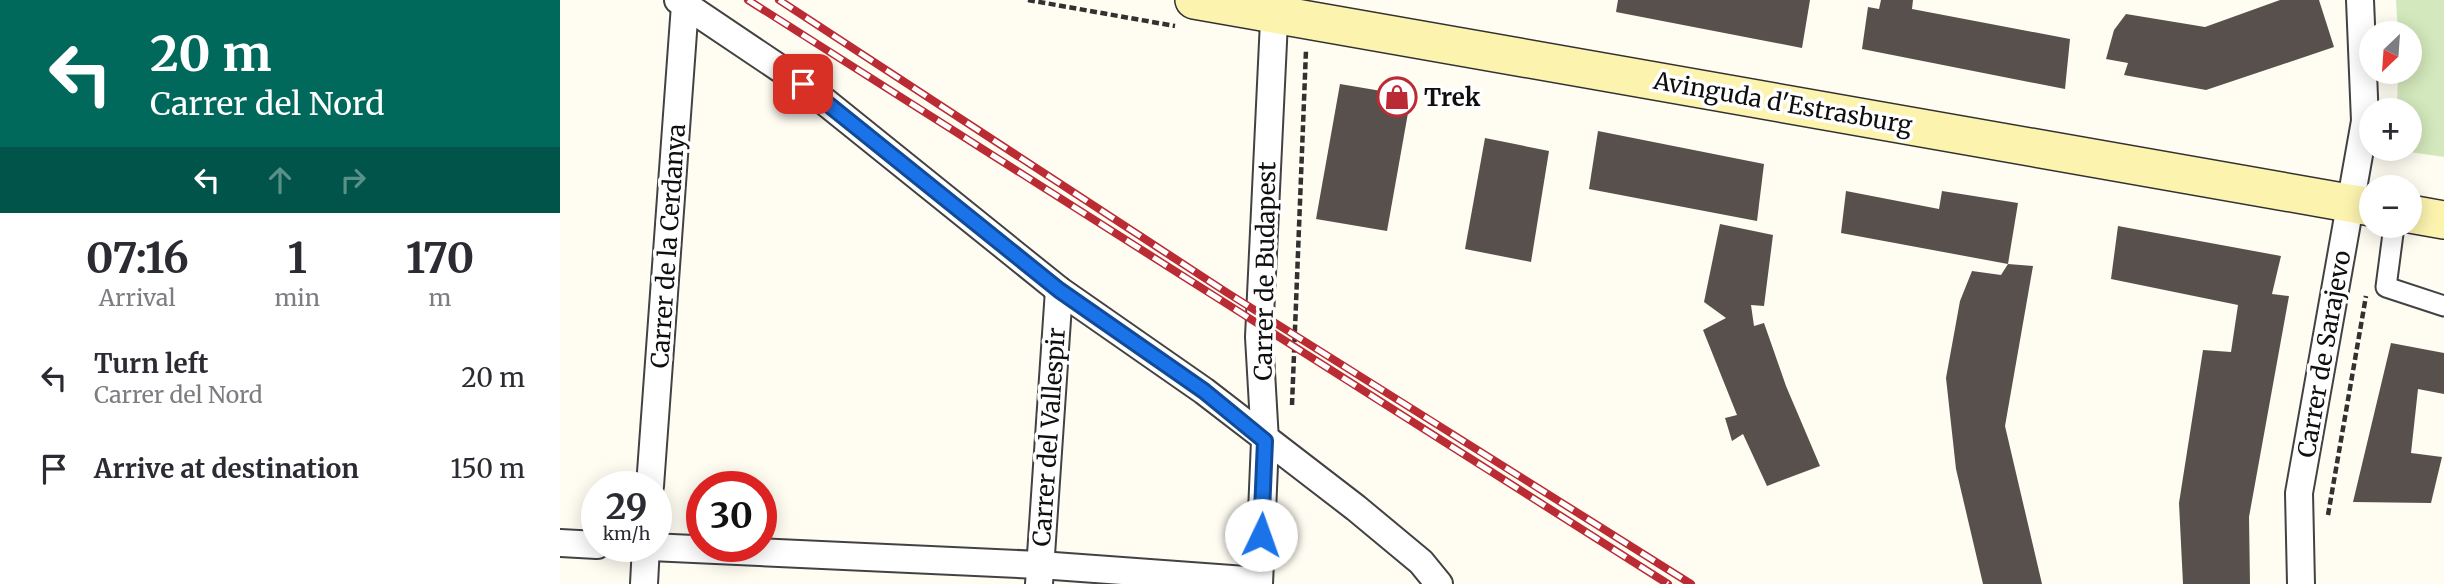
<!DOCTYPE html>
<meta charset="utf-8">
<style>
:root{--surface:#fff;--page:#f2f2f3;--text:#2b2b33;--muted:#7c7c81}
body{margin:0;font-family:Merriweather,serif;background:var(--page);color:var(--text);height:100vh;display:flex;flex-direction:column;font-size:26px;white-space:nowrap}
*{box-sizing:border-box;margin:0}
p{font-size:23px;color:var(--muted)}
.icon{flex:none;width:38px;height:38px;fill:none;stroke:currentColor;stroke-width:2;stroke-linecap:round;stroke-linejoin:round}
.map{position:relative;flex:1;overflow:hidden}
.details{display:flex;flex-direction:column;background:var(--surface);width:560px}
.details>*{flex:none}
.banner{background:#00695c;color:#fff;overflow:hidden}
.needle{width:46px;rotate:205deg}
.buttons{position:absolute;left:1799px;top:21px;display:grid;gap:14px}
.buttons a{display:grid;place-items:center;width:63px;height:63px;border-radius:50%;background:var(--surface);box-shadow:0 4px 18px #0003;font-size:35px}
.speed{position:absolute;left:21px;top:471px;display:flex;gap:14px;font-size:35px;font-weight:700;text-align:center}
.speed>*{display:grid;place-content:center;width:91px;height:91px;border-radius:50%;background:var(--surface);box-shadow:0 4px 18px #0003;line-height:1}
.speed small{font-size:18px;font-weight:400}
.speed .limit{border:10px solid #d22;background:#fff;color:#111}
.pin{position:absolute;display:grid;place-items:center;width:60px;height:60px;color:#fff;margin:-30px;border-radius:14px;box-shadow:0 4px 10px #0006}
.me{position:absolute;width:77px;margin:-38px;rotate:3deg;stroke-linejoin:round;filter:drop-shadow(0 0 5px #0008)}
.turn{display:flex;align-items:center;gap:24px;height:147px;padding:0 35px;font-size:32px}
.turn .icon{width:91px;height:91px;stroke-width:2.5}
.turn b{display:block;font-size:49px;line-height:60px}
.lanes{display:flex;align-items:center;height:66px;padding:0 35px;background:#0003;justify-content:center;gap:35px;direction:ltr}
.lanes .off{opacity:.35}
.eta{display:flex;justify-content:space-evenly;align-items:center;height:119px;text-align:center}
.eta b{font-size:42px;font-weight:700;line-height:49px}
ul{padding:0;list-style:none}
li{display:flex;align-items:center;gap:21px;height:91px;padding:0 35px}
li div{flex:1}
li b{display:block;font-size:26px}
li em{font-style:normal}
main{display:flex;flex:1;min-height:0}
.map>svg:first-child{display:block}
</style>
<main>
<section class="details">
<div class="banner">
<div class="turn"><svg class="icon" aria-label="left" viewBox="0 0 24 24"><path d="M17 20v-9H6M10 6l-5 5 5 5"/></svg><div><b>20 m</b>Carrer del Nord</div></div>
<div class="lanes"><svg class="icon" aria-label="left" viewBox="0 0 24 24"><path d="M17 20v-9H6M10 6l-5 5 5 5"/></svg><svg class="icon off" aria-label="ahead" viewBox="0 0 24 24"><path d="M12 20V5M6 11l6-6 6 6"/></svg><svg class="icon off" aria-label="right" viewBox="0 0 24 24"><path d="M7 20v-9h11M14 6l5 5-5 5"/></svg></div>
</div>
<div class="eta">
<div><b>07:16</b><p>Arrival</p></div>
<div><b>1</b><p>min</p></div>
<div><b>170</b><p>m</p></div>
</div>
<ul>
<li><svg class="icon" aria-label="left" viewBox="0 0 24 24"><path d="M17 20v-9H6M10 6l-5 5 5 5"/></svg><div><b>Turn left</b><p>Carrer del Nord</p></div><em>20 m</em></li>
<li><svg class="icon" aria-label="arrive" viewBox="0 0 24 24"><path d="M6 21V4h12l-3 4 3 4H6"/></svg><div><b>Arrive at destination</b></div><em>150 m</em></li>
</ul>
</section>
<div class="map">
<svg width="1884" height="584" viewBox="0 0 1884 584">
<rect width="100%" height="100%" fill="#fffcf2"/>
<path fill="#d3e8bc" d="M1836,0H1884V157L1836,150L1850,149V110H1837L1838,72H1850V33H1838Z"/>
<g fill="#58504c">
<path d="M1058,0H1250L1242,48L1056,12Z"/>
<path d="M1321,0H1353L1352,9L1510,39L1505,89L1302,49L1308,7L1319,9Z"/>
<path d="M1720,0H1759L1774,47L1646,90L1564,75L1568,63L1546,59L1554,30L1566,14L1645,27Z"/>
<path d="M780,84L851,96L827,231L756,219Z"/>
<path d="M1038,131L1204,164L1197,221L1029,189Z"/>
<path d="M925,138L989,151L971,262L905,249Z"/>
<path d="M1286,191L1379,209L1382,191L1458,203L1448,264L1281,233Z"/>
<path d="M1160,224L1213,235L1204,306L1191,305L1194,326L1204,323L1226,386L1260,466L1207,486L1183,434L1172,441L1165,418L1177,415L1143,330L1166,318L1144,302Z"/>
<path d="M1558,226L1721,256L1712,294L1729,296L1689,517L1690,584H1623L1619,503L1643,350L1671,352L1678,305L1551,279Z"/>
<path d="M1448,264L1473,266L1445,426L1482,584H1423L1396,469L1386,378L1400,301L1412,271L1441,275Z"/>
<path d="M1831,343L1884,353V394L1858,389L1851,453L1882,457L1871,503L1793,502Z"/>
</g>
<g fill="none" stroke-linecap="round" stroke-linejoin="round">
<g stroke="#424242" stroke-width="23">
<path id="pedestrian" d="M1834,226L1826,287L1884,306"/>
</g>
<g stroke="#424242" stroke-width="30">
<g id="minor">
<path d="M118,0L243,84L499,290L644,391L796,508L861,562L879,584"/>
<path d="M90,486L125,5"/>
<path d="M0,543L37,545"/>
<path d="M69,546L480,565L699,581"/>
<path d="M84,584L86,546"/>
<path d="M479,584L499,290"/>
<path d="M699,584L705,441L699,337L715,0"/>
<path d="M1741,584L1739,493L1805,121L1800,0"/>
</g>
</g>
<g stroke="#313131" stroke-width="40">
<g id="secondary">
<path d="M634,0L1811,207"/>
<path d="M1850,214L1884,220"/>
</g>
</g>
<g stroke="#313131" stroke-width="4.5" stroke-dasharray="7 3.5" stroke-linecap="butt">
<path d="M468,0L615,26"/>
<path d="M732,405L746,50"/>
<path d="M1768,515L1806,296"/>
</g>
<use href="#pedestrian" stroke="#fff" stroke-width="19"/>
<use href="#minor" stroke="#fff" stroke-width="26"/>
<use href="#secondary" stroke="#fcf3af" stroke-width="37"/>
<g stroke="#bb2b33" stroke-width="8">
<g id="rail">
<path d="M188,0L1108,584"/>
<path d="M219,0L666,292L1131,584"/>
</g>
</g>
<use href="#rail" stroke="#fff" stroke-width="5" stroke-dasharray="16" stroke-linecap="butt"/>
</g>
<g fill="none" stroke-linecap="round" stroke-linejoin="round">
<g stroke="#114b97" stroke-width="18">
<path id="route" d="M243,84L499,290L644,391L705,441L701,535"/>
</g>
<use href="#route" stroke="#1a73e8" stroke-width="12"/>
</g>
<defs>
<g id="shop-ring" transform="scale(2.0125)"><circle r="9.5" fill="#fff" stroke="#bb2b33" stroke-width="1.5"/><path d="M-5-2.5h2.3a2.7 3.5 0 0 1 5.4 0H5L5.5 6h-11ZM-1.5-2.5h3a1.5 2.3 0 0 0-3 0Z" fill="#bb2b33"/></g>
</defs>
<g fill-rule="evenodd">
<use href="#shop-ring" x="837" y="97"/>
</g>
<g text-anchor="middle" dominant-baseline="central" stroke-width="7" stroke-linejoin="round" paint-order="stroke">
<g font-size="24" font-weight="bold" fill="#0f0f0f" stroke="#fff" text-anchor="start">
<text x="864" y="97">Trek</text>
</g>
<g font-size="24" fill="#0f0f0f" stroke="#fff">
<text transform="translate(1223 103) rotate(10)">Avinguda d'Estrasburg</text>
<text transform="translate(108 246) rotate(-86)">Carrer de la Cerdanya</text>
<text transform="translate(705 271) rotate(-89)">Carrer de Budapest</text>
<text transform="translate(1764 354) rotate(-80)">Carrer de Sarajevo</text>
<text transform="translate(489 437) rotate(-86)">Carrer del Vallespir</text>
</g>
</g>
</svg>
<div class="buttons">
<a><svg class="needle" viewBox="-14 -14 28 28"><path d="M0-13l5 13h-10z" fill="#e53935"/><path d="M0 13l5-13h-10z" fill="#7c7c81"/></svg></a>
<a>+</a>
<a>−</a>
</div>
<div class="speed"><div>29<small>km/h</small></div><div class="limit">30</div></div>
<div class="pin" style="left:243px;top:84px;background:#d93025"><svg class="icon" aria-label="arrive" viewBox="0 0 24 24"><path d="M6 21V4h12l-3 4 3 4H6"/></svg></div>
<svg class="me" style="left:701px;top:535px" viewBox="-20 -20 40 40"><circle r="19" fill="#fff"/><path d="M0-13L10 11 0 6-10 11z" fill="#1a73e8"/></svg>
</div>
</main>
